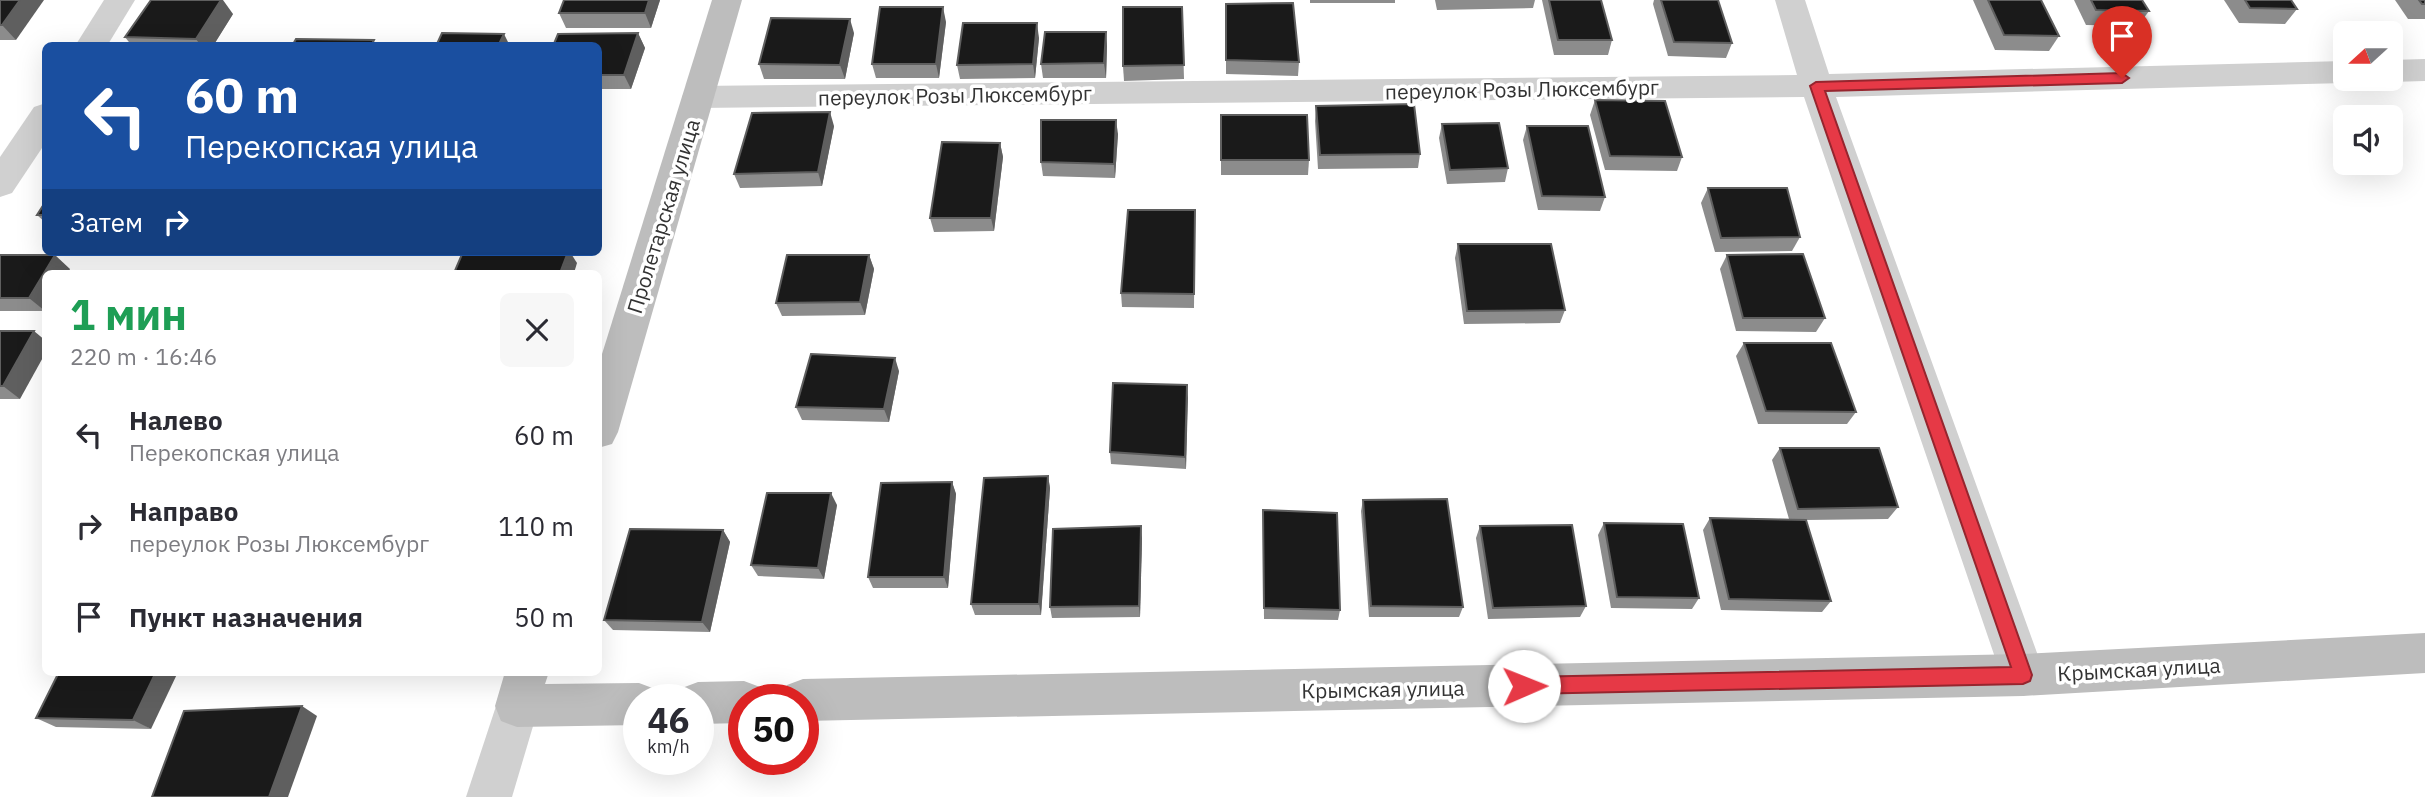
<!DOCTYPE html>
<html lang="ru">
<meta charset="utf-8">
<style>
:root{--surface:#fff;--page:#f7f7f7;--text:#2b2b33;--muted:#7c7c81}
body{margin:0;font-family:"IBM Plex Sans",sans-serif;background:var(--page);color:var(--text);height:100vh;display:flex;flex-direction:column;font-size:26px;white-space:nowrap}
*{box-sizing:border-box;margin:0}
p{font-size:23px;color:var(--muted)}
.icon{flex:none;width:38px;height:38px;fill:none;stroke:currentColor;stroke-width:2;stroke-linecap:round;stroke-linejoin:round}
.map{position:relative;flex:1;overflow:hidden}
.drawer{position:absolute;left:42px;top:270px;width:560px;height:406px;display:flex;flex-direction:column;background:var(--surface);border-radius:10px;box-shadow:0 7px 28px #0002}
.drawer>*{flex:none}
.top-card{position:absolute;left:42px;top:42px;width:560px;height:214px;border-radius:10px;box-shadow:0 7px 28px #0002;background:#1a4fa0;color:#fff;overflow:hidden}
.needle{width:46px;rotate:249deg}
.tools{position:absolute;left:2333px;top:21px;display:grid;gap:14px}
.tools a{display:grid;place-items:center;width:70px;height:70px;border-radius:10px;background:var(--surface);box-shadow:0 7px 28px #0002;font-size:35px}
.speed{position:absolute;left:623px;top:684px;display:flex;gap:14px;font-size:35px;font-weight:700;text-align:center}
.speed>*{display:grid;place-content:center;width:91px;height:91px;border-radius:50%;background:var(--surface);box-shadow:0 7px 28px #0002;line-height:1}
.speed small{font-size:18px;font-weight:400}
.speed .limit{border:10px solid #d22;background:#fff;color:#111}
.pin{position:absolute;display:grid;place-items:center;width:60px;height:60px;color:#fff;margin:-72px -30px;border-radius:50% 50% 50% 0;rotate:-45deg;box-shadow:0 0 7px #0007}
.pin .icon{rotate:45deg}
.me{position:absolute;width:77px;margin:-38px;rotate:89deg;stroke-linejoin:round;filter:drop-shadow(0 0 5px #0008)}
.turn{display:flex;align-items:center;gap:24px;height:147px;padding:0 28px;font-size:32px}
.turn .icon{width:91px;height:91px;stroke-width:2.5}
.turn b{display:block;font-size:49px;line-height:60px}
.then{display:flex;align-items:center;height:66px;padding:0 28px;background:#0003;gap:14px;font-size:26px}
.round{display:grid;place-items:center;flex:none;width:74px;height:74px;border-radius:10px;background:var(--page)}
.head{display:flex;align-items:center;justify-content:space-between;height:119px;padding:0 28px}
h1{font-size:42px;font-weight:800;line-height:52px;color:#1e9e55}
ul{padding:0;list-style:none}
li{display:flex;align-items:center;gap:21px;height:91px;padding:0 28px}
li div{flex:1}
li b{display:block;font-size:26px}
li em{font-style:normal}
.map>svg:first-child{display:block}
</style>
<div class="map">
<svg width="2425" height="797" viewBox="0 0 2425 797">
<rect width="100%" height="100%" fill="#fff"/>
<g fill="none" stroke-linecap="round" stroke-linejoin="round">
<g fill="#d0d0d0" fill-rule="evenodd">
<path d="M104,0H135L107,46H75Z"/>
<path d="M1775,0H1805L1829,74L2345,61V79H2357L2345,83L1836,97L2045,675L2039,690L2023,696L2007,690L2001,675L1804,97L698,108L686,105L682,97L686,89L698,86L1797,75Z"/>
<path d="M2425,59V81L2390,82L2379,79H2390V60Z"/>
<path d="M46,103V142L12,193L0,197V157L34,107Z"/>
<path d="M517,685L533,691L539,706L512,797H466L501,691Z"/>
</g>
<g fill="#bdbdbd" fill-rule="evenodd">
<path d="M712,0H742L618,432L612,444L598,448V367Z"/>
<path d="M2425,633V673L2023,696L803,721V700H781L787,685L803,679L2023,654Z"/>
<path d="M505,672H549L545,684L639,683L655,689L659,700H639V725L517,727L501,721L495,706Z"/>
<path d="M744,681L760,687L765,700H744V723L698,724V700H677L682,688L698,682Z"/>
</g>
</g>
<g fill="#8c8c8c">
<path d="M0,0L16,40H0Z"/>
<path d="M660,0L651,28H566L559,13Z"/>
<rect x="1310" y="0" width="85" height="3"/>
<path d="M1435,0H1535L1533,8L1437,10Z"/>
<path d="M1542,0H1601L1612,40L1608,55H1554Z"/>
<path d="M1654,0H1718L1732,43L1726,58L1668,56L1653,4Z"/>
<path d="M1973,0H2041L2059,36L2049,51L1995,50Z"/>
<path d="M2074,0H2142L2149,11L2138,26L2086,25Z"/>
<path d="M2224,0H2291L2297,9L2285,24L2239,23Z"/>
<path d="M2395,0H2425V19H2408Z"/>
<path d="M1226,4L1299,62L1298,76L1226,74Z"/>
<path d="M1182,7L1184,79L1124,81L1123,66Z"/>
<path d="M233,14L213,46H132L125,37Z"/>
<path d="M946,22L939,78H876L872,64Z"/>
<path d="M1106,32L1107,46L1106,78H1043L1041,64Z"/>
<path d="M638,33L645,48L631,89H598V46Z"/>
<path d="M854,33L845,79H764L759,64Z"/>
<path d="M1039,38L1035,78L960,79L957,65Z"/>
<path d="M1595,100L1682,157L1677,171L1605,170L1590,115Z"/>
<path d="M1316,106L1420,154L1418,168L1318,169L1315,121Z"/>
<path d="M1221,115L1309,160L1308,175H1221Z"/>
<path d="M1442,124L1508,168L1505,182L1447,184L1439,138Z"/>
<path d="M834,126L822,186L740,188L734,174Z"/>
<path d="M1527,126L1605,197L1600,211L1538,210L1523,140Z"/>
<path d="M1118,134L1115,178L1043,176L1041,162Z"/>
<path d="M1000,143L1003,157L994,231L934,232L930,218Z"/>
<path d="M1708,188L1800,237L1792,251L1715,252L1701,203Z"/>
<path d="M46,201V223L37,215Z"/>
<path d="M1195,210L1194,308L1122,307L1121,293Z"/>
<path d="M1458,244L1565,310L1560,323L1464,324L1455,258Z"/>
<path d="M0,255L70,269L67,273H46L45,311H0Z"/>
<path d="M869,255L874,269L865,315L782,316L776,303Z"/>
<path d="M1727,255L1825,318L1816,332L1736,331L1720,269Z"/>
<path d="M0,331L20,399H0Z"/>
<path d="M1744,343L1856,412L1847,424H1758L1736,356Z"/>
<path d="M899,371L889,422L802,420L796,407Z"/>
<path d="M1187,385L1186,469L1111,464L1110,452Z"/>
<path d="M1780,448L1898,507L1888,519L1806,520L1831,601L1822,612L1721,610L1703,530L1710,518L1789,519L1772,460Z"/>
<path d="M1048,476L1050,488L1041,615H975L971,604Z"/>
<path d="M952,482L956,494L948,588H873L868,577Z"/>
<path d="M1363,500L1463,607L1459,617H1369L1361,511Z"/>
<path d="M837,505L824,579L758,576L751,565Z"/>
<path d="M1263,510L1340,610L1338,620L1264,619Z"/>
<path d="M1604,523L1699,598L1692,609L1611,608L1598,535Z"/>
<path d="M1480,526L1586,606L1580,617L1488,619L1476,538Z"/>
<path d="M723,530L730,542L710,632L613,630L604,620Z"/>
<path d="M1142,538L1140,617L1052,618L1050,607Z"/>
<path d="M59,672L151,729L56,727L36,718Z"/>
</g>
<g fill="#5f5f5f">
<path d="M20,0H44L16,40L2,25Z"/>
<path d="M221,0H223L233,14L213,46H201L196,39Z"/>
<path d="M649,0H660L651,28L645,13Z"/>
<path d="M943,7L946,22L939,78L936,64Z"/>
<path d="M850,19L854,33L845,79L840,65Z"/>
<path d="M1037,23L1039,38L1035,78L1033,64Z"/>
<path d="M1106,32L1107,46L1106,78L1104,63Z"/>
<path d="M638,33L645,48L631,89L624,75Z"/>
<path d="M504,34L510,46H498Z"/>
<path d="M830,112L834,126L822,186L818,172Z"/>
<path d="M1116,120L1118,134L1115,178L1114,164Z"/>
<path d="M1000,143L1003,157L994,231L991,218Z"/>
<path d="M568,252H570L577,263L574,273H560Z"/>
<path d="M55,255L70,269L67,273H46L45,311L29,298Z"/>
<path d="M869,255L874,269L865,315L860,302Z"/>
<path d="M34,331L46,341V352L20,399L3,386Z"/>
<path d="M895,358L899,371L889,422L884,409Z"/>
<path d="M1187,385L1188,398L1186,469L1185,457Z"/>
<path d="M1048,476L1050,488L1041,615L1039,604Z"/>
<path d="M952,482L956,494L948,588L944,577Z"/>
<path d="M831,493L837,505L824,579L818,568Z"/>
<path d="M1141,526L1142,538L1140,617L1139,606Z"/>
<path d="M723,530L730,542L710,632L702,622Z"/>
<path d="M156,672H178L151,729L133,720Z"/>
<path d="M302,706L317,716L288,797H269Z"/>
</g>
<g fill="#1a1a1a" stroke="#5f5f5f" stroke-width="2">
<path d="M0,0H20L2,25H0Z"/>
<path d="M151,0H221L196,39L125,37Z"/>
<path d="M564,0H649L645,13H559Z"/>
<path d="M1549,0H1601L1612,40H1558Z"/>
<path d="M1661,0H1718L1732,43L1674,42Z"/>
<path d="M1988,0H2041L2059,36L2004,35Z"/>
<path d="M2091,0H2142L2149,11L2096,10Z"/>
<path d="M2245,0H2291L2297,9L2250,8Z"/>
<path d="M2419,0H2425V4H2422Z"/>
<path d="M1293,3L1299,62L1226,60V4Z"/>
<path d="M880,7H943L936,64H872Z"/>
<path d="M1123,7H1182L1184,65L1123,66Z"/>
<path d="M771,18L850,19L840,65L759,64Z"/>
<path d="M963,23H1037L1033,64L957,65Z"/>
<path d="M1045,32H1106L1104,63L1041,64Z"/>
<path d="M442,33L504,34L498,46H436Z"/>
<path d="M638,33L624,75H598V46H553L558,34Z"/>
<path d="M296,39L374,40L371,46H292Z"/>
<path d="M1595,100L1665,101L1682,157L1610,156Z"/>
<path d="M1414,104L1420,154L1320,155L1316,106Z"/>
<path d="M830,112L818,172L734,174L752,113Z"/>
<path d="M1221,115H1307L1309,160H1221Z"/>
<path d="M1041,120H1116L1114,164L1041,162Z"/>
<path d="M1499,123L1508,168L1450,170L1442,124Z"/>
<path d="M1527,126H1588L1605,197L1542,196Z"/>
<path d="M942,142L1000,143L991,218H930Z"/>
<path d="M1708,188H1787L1800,237L1721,238Z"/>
<path d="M46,201V215H37Z"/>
<path d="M1128,210H1195L1194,294L1121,293Z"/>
<path d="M1458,244H1551L1565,310L1467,311Z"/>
<path d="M463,252H568L560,273H454Z"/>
<path d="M1803,254L1825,318H1743L1727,255Z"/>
<path d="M0,255H55L29,298H0Z"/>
<path d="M787,255H869L860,302L776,303Z"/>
<path d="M0,331H34L3,386H0Z"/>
<path d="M1744,343H1831L1856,412L1766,411Z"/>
<path d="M811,354L895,358L884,409L796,407Z"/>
<path d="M1113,383L1187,385L1185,457L1110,452Z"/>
<path d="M1780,448H1879L1898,507L1798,509Z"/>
<path d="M1048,476L1039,604H971L984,478Z"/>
<path d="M952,482L944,577H868L881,483Z"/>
<path d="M767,493H831L818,568L751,565Z"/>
<path d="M1447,499L1463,607L1371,606L1363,500Z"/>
<path d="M1263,510L1337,513L1340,610L1264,608Z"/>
<path d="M1710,518L1806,520L1831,601L1729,599Z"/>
<path d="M1604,523L1683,524L1699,598L1617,597Z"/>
<path d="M1572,525L1586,606L1493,608L1480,526Z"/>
<path d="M1141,526L1139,606L1050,607L1053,529Z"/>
<path d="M630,529L723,530L702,622L604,620Z"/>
<path d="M59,672H156L133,720L36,718Z"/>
<path d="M302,706L269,797H152L184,711Z"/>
</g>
<path fill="#e63946" stroke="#96252e" stroke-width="2" d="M2122,73L2129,78L2122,83L1825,91L2032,675L2030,681L2023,684L1524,694L1518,692L1515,686L1518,680L1524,677L2011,667L1810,86L1816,82Z"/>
<g text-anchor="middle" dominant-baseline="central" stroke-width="7" stroke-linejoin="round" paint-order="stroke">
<g font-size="21" fill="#333" stroke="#fff">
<text transform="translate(1522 89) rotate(-1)">переулок Розы Люксембург</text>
<text transform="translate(955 95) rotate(-1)">переулок Розы Люксембург</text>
<text transform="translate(663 216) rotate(-73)">Пролетарская улица</text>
<text transform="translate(2139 669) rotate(-3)">Крымская улица</text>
<text transform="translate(1383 689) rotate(-1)">Крымская улица</text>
</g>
</g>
</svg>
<div class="tools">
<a><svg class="needle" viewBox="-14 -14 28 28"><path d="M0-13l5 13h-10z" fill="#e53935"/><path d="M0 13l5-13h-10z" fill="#7c7c81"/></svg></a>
<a><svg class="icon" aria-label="sound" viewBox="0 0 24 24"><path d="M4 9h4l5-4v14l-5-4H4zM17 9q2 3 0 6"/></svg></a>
</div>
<div class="speed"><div>46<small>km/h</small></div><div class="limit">50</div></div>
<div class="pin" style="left:2122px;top:78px;background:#d93025"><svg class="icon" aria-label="arrive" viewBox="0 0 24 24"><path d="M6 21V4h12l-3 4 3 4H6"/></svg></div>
<svg class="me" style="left:1524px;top:686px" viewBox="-20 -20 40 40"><circle r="19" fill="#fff"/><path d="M0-13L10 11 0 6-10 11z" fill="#e63946"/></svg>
<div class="top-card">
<div class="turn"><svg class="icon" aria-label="left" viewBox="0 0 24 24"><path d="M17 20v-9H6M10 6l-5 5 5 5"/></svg><div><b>60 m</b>Перекопская улица</div></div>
<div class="then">Затем<svg class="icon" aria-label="right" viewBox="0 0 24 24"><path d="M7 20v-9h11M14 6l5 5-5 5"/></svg></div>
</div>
<section class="drawer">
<div class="head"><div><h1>1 мин</h1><p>220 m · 16:46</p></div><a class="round"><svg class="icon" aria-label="close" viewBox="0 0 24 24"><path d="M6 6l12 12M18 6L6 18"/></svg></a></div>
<ul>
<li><svg class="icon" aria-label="left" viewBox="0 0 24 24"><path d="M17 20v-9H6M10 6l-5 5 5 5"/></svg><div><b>Налево</b><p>Перекопская улица</p></div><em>60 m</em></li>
<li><svg class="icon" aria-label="right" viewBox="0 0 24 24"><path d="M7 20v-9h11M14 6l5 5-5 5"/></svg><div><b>Направо</b><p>переулок Розы Люксембург</p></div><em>110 m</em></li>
<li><svg class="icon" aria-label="arrive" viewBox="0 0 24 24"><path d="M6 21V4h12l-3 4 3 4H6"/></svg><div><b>Пункт назначения</b></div><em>50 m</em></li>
</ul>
</section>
</div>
